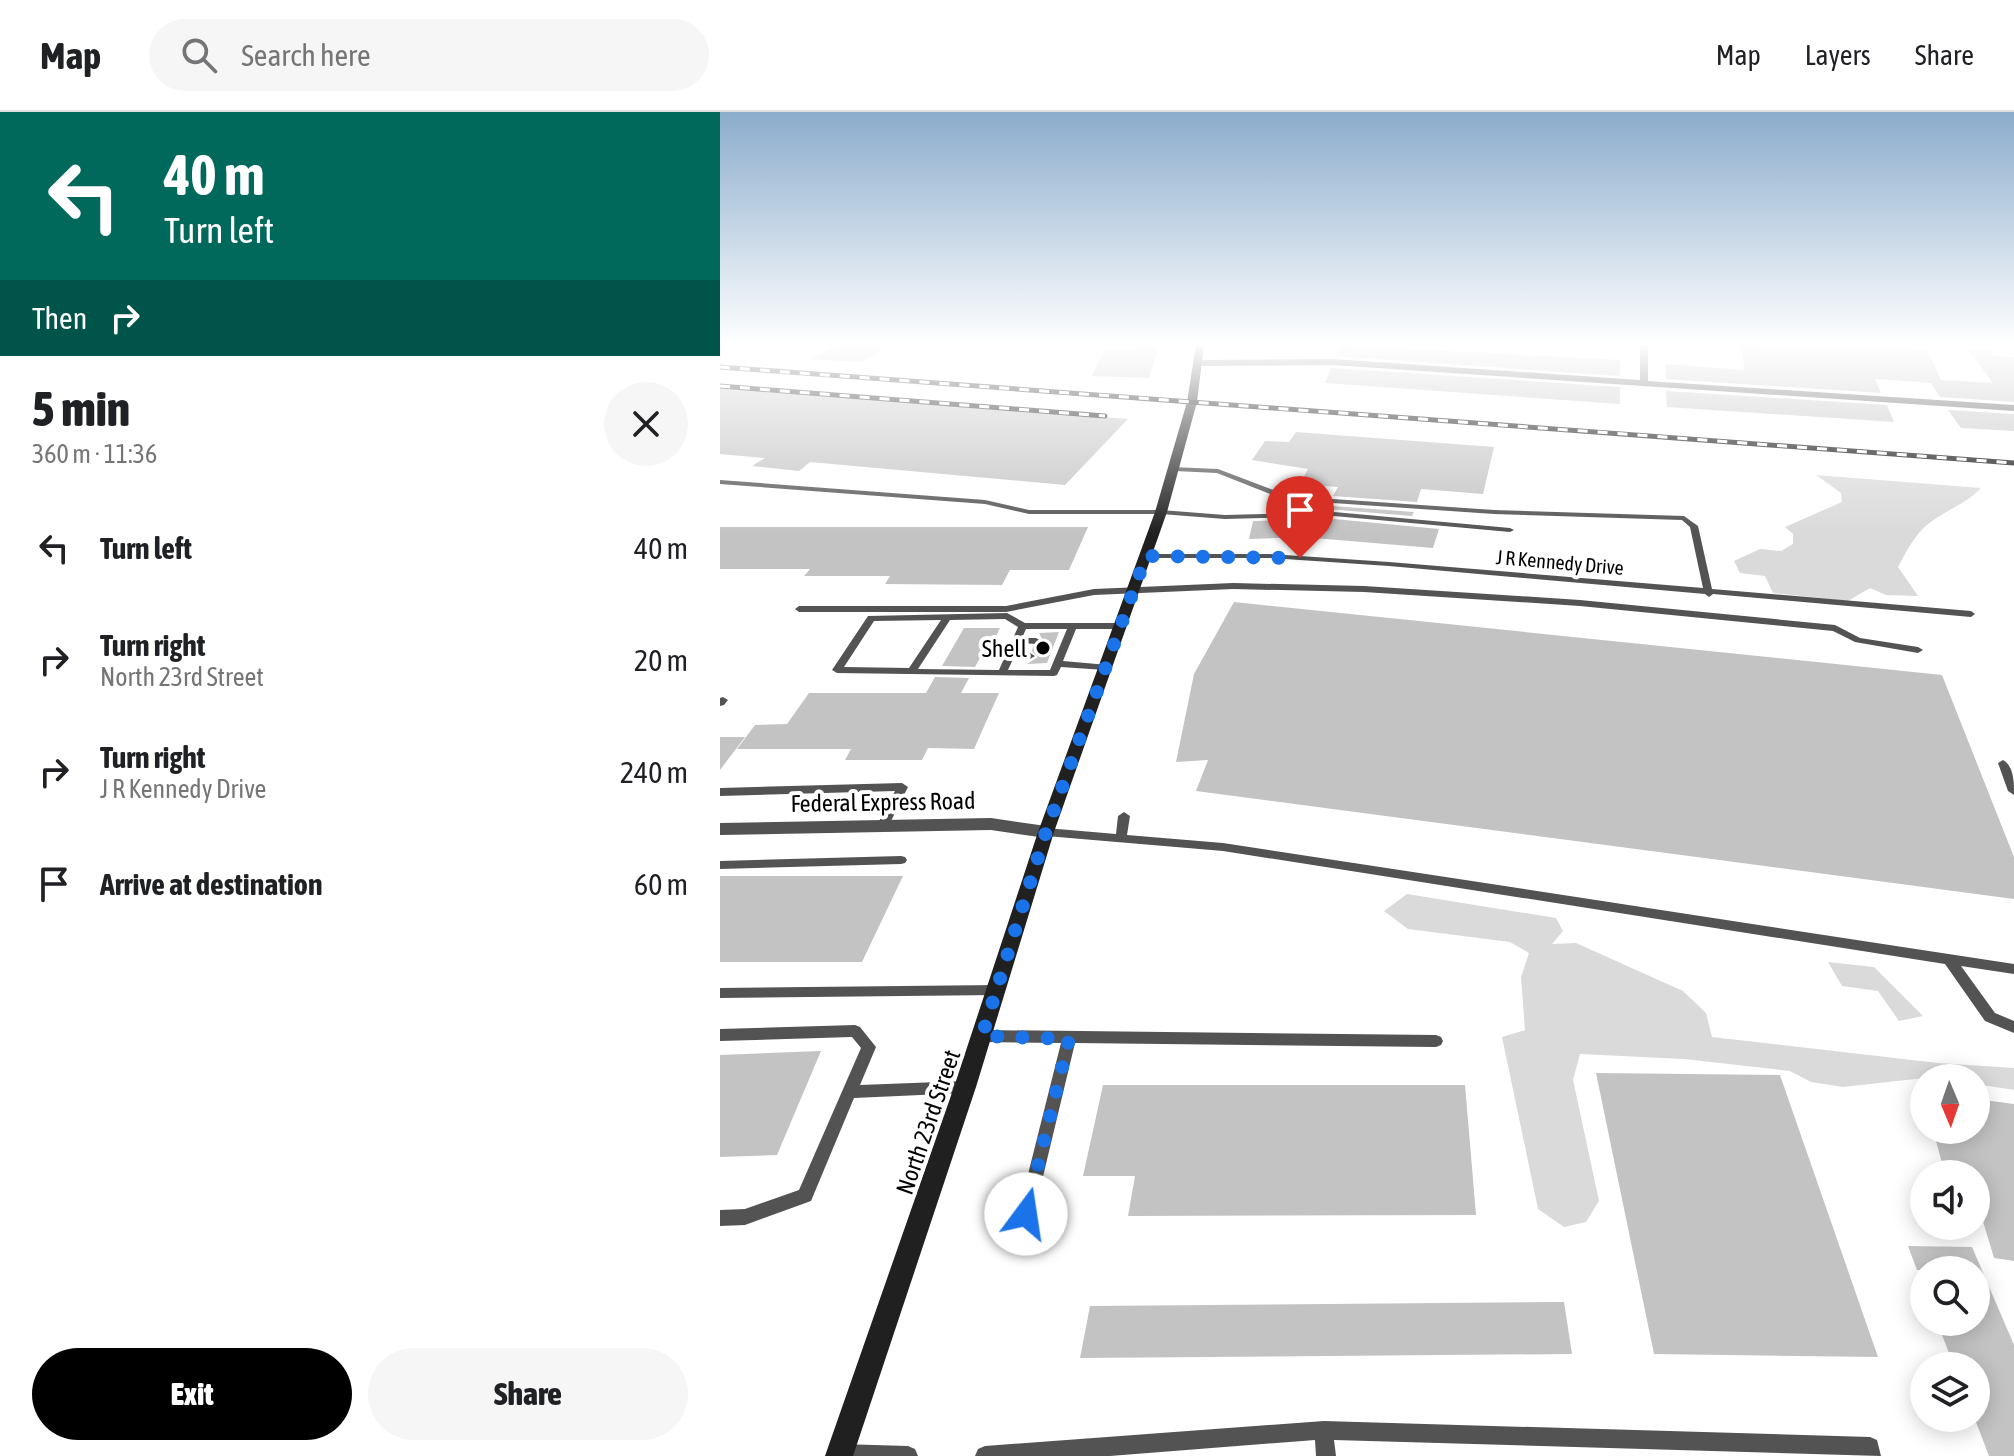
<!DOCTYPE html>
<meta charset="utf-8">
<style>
:root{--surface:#fff;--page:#f6f6f6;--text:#202124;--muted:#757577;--line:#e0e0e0;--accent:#000}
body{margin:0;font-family:"Asap Condensed",sans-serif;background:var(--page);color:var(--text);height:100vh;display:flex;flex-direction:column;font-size:30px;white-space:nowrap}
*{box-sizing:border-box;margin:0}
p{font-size:26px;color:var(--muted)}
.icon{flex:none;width:44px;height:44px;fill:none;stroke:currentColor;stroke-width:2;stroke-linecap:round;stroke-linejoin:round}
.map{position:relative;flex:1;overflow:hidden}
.sheet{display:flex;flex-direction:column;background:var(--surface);width:720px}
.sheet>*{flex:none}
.banner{background:#00695c;color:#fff;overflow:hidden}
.needle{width:52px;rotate:178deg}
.controls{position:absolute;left:1190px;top:952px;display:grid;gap:16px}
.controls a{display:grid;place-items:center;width:80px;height:80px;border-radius:50%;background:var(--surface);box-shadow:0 4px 20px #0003;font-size:40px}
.pin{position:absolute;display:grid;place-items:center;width:68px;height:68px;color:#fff;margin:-82px -34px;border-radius:50% 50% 50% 0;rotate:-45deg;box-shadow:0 0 8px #0007}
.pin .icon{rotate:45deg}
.me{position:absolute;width:88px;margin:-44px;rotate:14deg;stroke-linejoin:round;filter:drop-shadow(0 0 6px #0008)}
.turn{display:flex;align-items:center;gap:28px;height:168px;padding:0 32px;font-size:36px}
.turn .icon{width:104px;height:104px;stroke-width:2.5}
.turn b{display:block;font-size:56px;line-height:68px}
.then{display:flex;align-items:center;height:76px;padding:0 32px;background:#0003;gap:16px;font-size:30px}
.round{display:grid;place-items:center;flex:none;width:84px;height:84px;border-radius:42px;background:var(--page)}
.headline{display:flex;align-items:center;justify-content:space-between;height:136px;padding:0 32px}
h1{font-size:48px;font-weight:800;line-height:60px}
.cta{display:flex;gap:16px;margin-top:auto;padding:16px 32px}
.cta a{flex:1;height:92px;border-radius:48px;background:var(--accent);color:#fff;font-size:32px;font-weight:800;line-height:92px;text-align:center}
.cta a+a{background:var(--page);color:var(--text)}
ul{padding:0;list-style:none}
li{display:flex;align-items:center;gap:24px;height:112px;padding:0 32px}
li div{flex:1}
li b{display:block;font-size:30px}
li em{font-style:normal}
header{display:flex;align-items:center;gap:48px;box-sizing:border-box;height:112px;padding:0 40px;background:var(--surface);border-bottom:2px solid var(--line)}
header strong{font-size:38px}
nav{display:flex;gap:44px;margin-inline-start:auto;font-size:28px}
.search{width:560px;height:72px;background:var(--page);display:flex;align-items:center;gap:20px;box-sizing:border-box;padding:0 28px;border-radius:44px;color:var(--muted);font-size:30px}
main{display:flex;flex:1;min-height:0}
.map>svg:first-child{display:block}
</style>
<header>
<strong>Map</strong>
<div class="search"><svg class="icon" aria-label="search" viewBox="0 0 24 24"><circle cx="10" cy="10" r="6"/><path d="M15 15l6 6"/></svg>Search here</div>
<nav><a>Map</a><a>Layers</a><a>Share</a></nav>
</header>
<main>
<section class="sheet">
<div class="banner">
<div class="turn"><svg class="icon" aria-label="left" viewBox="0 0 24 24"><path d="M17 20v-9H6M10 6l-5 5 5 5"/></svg><div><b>40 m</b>Turn left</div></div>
<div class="then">Then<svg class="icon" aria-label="right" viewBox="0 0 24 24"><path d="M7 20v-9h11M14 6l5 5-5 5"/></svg></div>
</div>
<div class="headline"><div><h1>5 min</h1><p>360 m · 11:36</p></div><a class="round"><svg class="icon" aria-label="close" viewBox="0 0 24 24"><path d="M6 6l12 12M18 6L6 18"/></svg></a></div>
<ul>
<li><svg class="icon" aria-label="left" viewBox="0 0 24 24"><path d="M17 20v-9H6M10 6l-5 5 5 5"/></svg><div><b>Turn left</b></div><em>40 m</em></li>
<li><svg class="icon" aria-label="right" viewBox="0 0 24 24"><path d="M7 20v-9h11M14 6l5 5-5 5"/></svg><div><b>Turn right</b><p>North 23rd Street</p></div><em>20 m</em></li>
<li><svg class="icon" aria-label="right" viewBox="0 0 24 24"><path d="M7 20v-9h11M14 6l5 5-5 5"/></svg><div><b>Turn right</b><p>J R Kennedy Drive</p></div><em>240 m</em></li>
<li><svg class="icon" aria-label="arrive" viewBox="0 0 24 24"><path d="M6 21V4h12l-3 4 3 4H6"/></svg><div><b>Arrive at destination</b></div><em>60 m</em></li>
</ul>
<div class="cta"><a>Exit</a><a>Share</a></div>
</section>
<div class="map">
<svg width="1294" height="1344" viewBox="0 0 1294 1344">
<rect width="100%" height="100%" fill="#fff"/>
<g fill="#dadada">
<path d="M1096,363L1261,376C1245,393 1225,398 1207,413C1194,424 1186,440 1178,455L1198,484L1166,483L1150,476L1128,489L1053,481L1045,464L1020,461L1014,449L1040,437L1061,439L1073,432V422L1065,415L1122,390L1121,381Z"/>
<path d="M687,782L836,806L843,819L832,832L856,831L963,879L986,901L992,925L1218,951L1294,956V978L1256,972V966H1204L1123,975L1091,970L1070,959L964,947L860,942L853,968L879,1089L866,1110L844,1115L818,1097L782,925L805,918L801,865L809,841L790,830L688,817L664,799Z"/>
<path d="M1108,850L1154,855L1203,904L1179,909L1158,879L1122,874Z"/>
</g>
<g fill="#c3c3c3">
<path d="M119,233H169L141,250L91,247Z"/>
<path d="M415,233H439L429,266L372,264L384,238L414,237Z"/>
<path d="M621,233L900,248V264L616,244Z"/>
<path d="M1020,233L1207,237L1221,268L1273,271L1248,237L1270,238L1274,244L1294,245V290L1220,285L1211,271L1155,267L1161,281L946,267L945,252L1025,258Z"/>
<path d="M611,256L900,275V292L605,271Z"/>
<path d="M0,276L408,307L345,373L90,350L79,359L32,354L45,346L0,342Z"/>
<path d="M946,279L1167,293L1174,310L947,295Z"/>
<path d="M1228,298L1294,302V319L1241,316Z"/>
<path d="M576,320L774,335L763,382L701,377L697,390L613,384L618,375L580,372L588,357L532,348L545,329L569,330Z"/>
<path d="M608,394H613L694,400L692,404L607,397Z"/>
<path d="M614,407L719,417L713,436L582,425L529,427L533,409Z"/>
<path d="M0,415H368L349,458H290L282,473L165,472L170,464H84L90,457H0Z"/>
<path d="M514,490L1222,563L1294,745V787L476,679L488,648L456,650L474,562Z"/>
<path d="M244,516H280L266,544H261L255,555L222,554Z"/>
<path d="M339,520L327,551L307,552L318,545L312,539L313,535L324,530L319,521Z"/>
<path d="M215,565L249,566L241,581H279L254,637L208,636L202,648H125L131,637H17L35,613L67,612L89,581H206Z"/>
<path d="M0,625H25L0,658Z"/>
<path d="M0,764H183L142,850H0Z"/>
<path d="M101,939L57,1043L0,1045V943Z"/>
<path d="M876,961L1060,963L1158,1245L934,1242Z"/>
<path d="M383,973H745L756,1103L408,1104L415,1064H363Z"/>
<path d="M1256,987L1294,992V1149L1274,1146L1256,1086V1062H1225L1213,1018H1256Z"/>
<path d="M1188,1134L1252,1135L1294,1233V1344H1269L1256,1310V1254H1234L1217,1210H1256V1158H1197Z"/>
<path d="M844,1190L852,1242L360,1246L370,1194Z"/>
</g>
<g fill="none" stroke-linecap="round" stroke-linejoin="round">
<g fill="#535353" fill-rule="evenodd">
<path d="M452,355L498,357L564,382L613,387L774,398L964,404L978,414L992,477L1251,499L1255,502L1251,505L993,482L989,485L985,482L669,454L550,446H423L422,444L426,442H550L669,450L983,476L970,415L962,408L774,402L613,391L560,386L497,361L455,359L451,357Z"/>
<path d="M0,368L265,388L309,398H441L505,403L614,400L790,416L794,418L790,420L614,404L505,407L441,402H309L265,392L0,372Z"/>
<path d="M513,471L644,474L860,488L1115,513L1140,526L1198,535L1203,538L1198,541L1135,530L1113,519L860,494L644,480L513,477L374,483L286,500H79L75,497L79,494H286L374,477Z"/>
<path d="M287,501L305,511H400L405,514L400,517H356L343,549L388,553L390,555L388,557L385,558L341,555L337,563L334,564L117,561L112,558L148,504ZM285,507L298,515L279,558L198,557L230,508ZM221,508L189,556L124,555L154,509ZM306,517H347L330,558H288L293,547H310L315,544L310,541H296L300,531L316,532L321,529L316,526H302Z"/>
<path d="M3,585L8,588L4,593L0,594V586Z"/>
<path d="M1283,648C1294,654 1294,670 1294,683L1288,679L1278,651Z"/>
<path d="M182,671L188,675L168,715L162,719L156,715L175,679L0,684V676Z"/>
<path d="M404,700L410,704L407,723L503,731L1294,852V862L1241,854L1275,901L1294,909V921L1265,909L1225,852L503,739L326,724L320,720L326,716L396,722L398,704Z"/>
<path d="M181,744L185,745L187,748L185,751L181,752L0,757V749Z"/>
<path d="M278,873L283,874L285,878L283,882L278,883L0,886V876Z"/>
<path d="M135,913L140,915L156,935L140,973L245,969L250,970L252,975L250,980L245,981L134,986L91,1089L25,1113L0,1114V1098L25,1097L79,1078L141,936L132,925L0,929V917Z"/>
<path d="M262,918L716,923L721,925L723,929L721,933L716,935L355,931L314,1102L312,1108L306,1110L300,1108L298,1102L341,931L262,930L257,928L255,924L257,920Z"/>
<path d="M604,1309L1150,1325L1157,1328L1161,1344L614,1328L616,1344H596L595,1328L390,1344H255L258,1337L265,1334Z"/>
<path d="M120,1332L188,1334L195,1337L198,1344H111L113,1335Z"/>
</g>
<g fill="#535353" fill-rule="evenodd">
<path d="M920,233H928V269L1294,293V299L613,253L477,254L473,251L477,248L613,247L920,268Z"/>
<path d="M271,706L326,714L334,720L326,726L271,718L0,723V711Z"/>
</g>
<path fill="#202020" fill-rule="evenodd" d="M476,233H484L477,290L447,400L334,720L256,975L133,1344H105L234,975L318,720L435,400L467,290Z"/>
<g stroke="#000" stroke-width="5">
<g id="rail">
<path d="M0,255L1294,351"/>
<path d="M0,274L385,304"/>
</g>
</g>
<use href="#rail" stroke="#fff" stroke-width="3" stroke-dasharray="10" stroke-linecap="butt"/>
</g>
<linearGradient id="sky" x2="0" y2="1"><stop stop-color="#8baccc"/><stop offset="0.55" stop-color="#fff"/><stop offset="1" stop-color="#fff" stop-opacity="0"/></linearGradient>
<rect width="1294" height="421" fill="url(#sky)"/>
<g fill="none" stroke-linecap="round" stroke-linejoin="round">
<path stroke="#1a73e8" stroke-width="14" stroke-dasharray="0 25.2" d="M306,1102L349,927L262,924L326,720L426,444L580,446"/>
</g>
<circle fill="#000" stroke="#fff" stroke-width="3" cx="323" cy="536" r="8"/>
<g text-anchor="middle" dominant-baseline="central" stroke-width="8" stroke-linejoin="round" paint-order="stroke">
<g font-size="20" fill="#000" stroke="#fff">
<text transform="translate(840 450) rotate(5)">J R Kennedy Drive</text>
</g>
<g font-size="24" fill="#000" stroke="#fff" text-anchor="end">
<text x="307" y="536">Shell</text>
</g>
<g font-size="24" fill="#000" stroke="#fff">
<text transform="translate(163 690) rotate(-1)">Federal Express Road</text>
<text transform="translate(208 1010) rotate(-71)">North 23rd Street</text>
</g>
</g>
</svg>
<div class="controls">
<a><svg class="needle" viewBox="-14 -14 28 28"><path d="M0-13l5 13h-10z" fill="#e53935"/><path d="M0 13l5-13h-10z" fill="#757577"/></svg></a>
<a><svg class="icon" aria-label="sound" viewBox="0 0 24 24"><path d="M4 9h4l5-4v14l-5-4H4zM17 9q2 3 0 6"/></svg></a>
<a><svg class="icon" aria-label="search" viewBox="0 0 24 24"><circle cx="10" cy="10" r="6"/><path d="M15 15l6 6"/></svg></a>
<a><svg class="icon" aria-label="layers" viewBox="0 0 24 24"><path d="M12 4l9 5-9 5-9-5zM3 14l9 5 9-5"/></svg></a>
</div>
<div class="pin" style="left:580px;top:446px;background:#d93025"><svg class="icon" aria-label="arrive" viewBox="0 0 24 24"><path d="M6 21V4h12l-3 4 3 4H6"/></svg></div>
<svg class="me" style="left:306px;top:1102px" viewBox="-20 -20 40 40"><circle r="19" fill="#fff"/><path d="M0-13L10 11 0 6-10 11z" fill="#1a73e8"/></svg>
</div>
</main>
